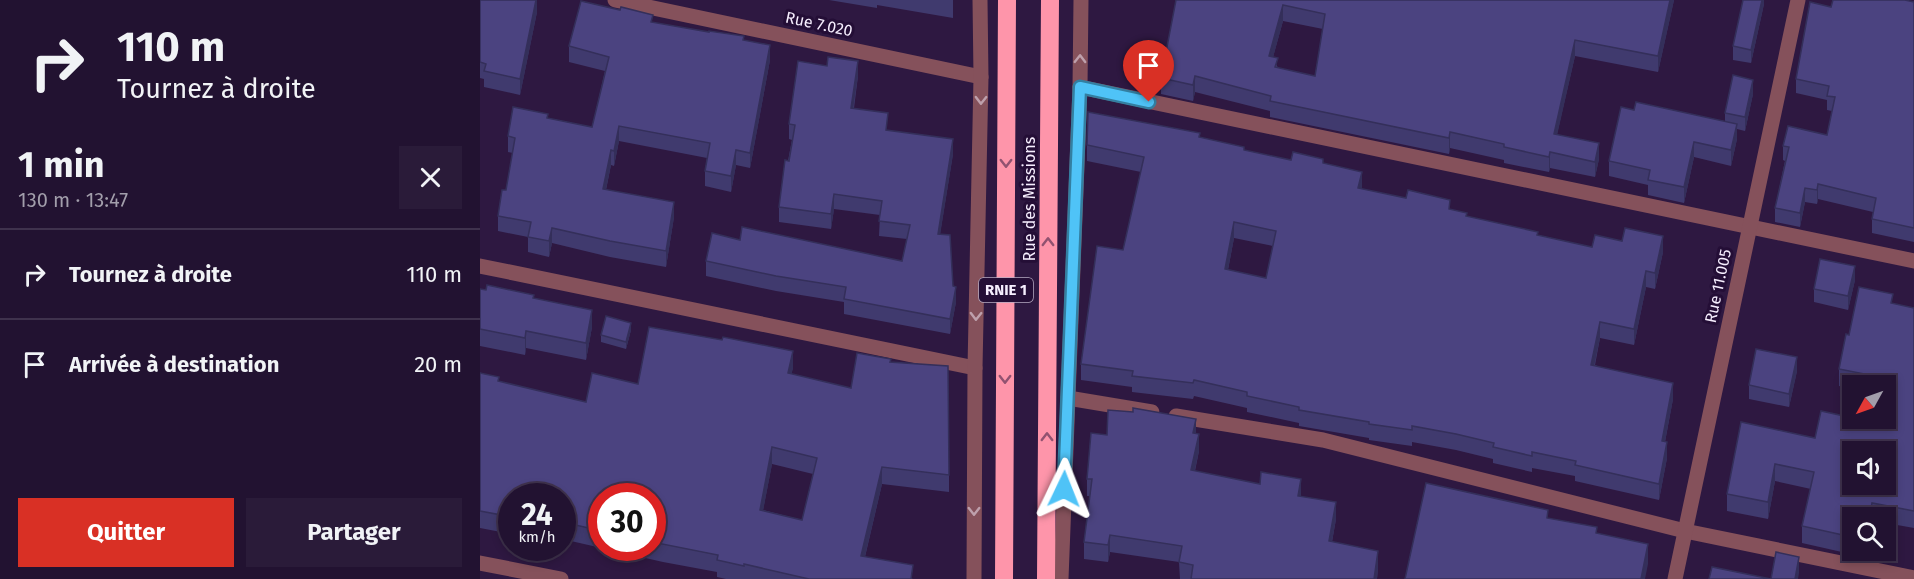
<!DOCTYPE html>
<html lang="fr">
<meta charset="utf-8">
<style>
:root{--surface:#221231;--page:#2a1b39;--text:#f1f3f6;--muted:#a29eab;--line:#3f324d;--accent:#d93025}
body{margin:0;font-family:"Fira Sans",sans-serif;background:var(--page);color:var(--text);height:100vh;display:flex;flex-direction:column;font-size:22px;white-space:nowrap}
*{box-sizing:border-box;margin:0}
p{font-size:20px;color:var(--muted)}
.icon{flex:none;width:33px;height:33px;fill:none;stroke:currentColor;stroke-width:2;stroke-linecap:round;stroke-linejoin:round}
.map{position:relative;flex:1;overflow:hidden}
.panel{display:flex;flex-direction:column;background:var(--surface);width:480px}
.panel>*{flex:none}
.top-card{background:#221231;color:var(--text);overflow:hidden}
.needle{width:39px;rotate:230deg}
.buttons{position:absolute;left:1362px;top:375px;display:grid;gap:12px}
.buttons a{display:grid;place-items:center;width:54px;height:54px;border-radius:0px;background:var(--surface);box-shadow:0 3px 9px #0003,0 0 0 2px var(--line);font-size:30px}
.speed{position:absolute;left:18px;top:483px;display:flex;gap:12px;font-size:30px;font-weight:700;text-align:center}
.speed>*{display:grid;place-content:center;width:78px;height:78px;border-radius:50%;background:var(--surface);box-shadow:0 3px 9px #0003,0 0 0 2px var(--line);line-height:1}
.speed small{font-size:15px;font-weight:400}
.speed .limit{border:9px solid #d22;background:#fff;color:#111}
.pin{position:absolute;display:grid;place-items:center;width:51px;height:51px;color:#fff;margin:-62px -26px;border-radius:50% 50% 50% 0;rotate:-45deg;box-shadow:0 0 6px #0007}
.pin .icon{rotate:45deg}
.me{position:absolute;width:66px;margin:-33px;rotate:2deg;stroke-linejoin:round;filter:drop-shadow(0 0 4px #0008)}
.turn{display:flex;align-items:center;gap:21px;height:126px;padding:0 18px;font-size:27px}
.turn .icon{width:78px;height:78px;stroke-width:2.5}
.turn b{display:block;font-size:42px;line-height:51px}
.round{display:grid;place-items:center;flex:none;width:63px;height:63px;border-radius:0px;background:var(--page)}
.overview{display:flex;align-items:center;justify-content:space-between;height:102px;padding:0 18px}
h1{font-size:36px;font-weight:700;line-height:45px}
.action{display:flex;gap:12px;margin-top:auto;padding:12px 18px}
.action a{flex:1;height:69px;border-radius:0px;background:var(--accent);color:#fff;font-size:24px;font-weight:700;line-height:69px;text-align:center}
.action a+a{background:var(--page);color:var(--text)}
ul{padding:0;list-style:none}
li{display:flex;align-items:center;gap:18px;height:90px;padding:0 18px;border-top:2px solid var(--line)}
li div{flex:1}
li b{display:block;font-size:22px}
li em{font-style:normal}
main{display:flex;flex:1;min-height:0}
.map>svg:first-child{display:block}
</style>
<main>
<section class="panel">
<div class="top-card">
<div class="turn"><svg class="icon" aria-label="right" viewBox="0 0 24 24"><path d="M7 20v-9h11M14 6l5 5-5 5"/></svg><div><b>110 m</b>Tournez à droite</div></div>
</div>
<div class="overview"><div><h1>1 min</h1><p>130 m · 13:47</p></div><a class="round"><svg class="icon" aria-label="close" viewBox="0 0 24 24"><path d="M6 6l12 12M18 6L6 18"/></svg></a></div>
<ul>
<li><svg class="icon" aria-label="right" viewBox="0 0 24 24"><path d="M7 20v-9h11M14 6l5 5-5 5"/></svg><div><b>Tournez à droite</b></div><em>110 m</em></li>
<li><svg class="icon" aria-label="arrive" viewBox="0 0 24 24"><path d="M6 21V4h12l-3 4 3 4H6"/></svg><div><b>Arrivée à destination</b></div><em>20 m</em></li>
</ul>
<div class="action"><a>Quitter</a><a>Partager</a></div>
</section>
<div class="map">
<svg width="1434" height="579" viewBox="0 0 1434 579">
<rect width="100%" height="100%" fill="#2e1841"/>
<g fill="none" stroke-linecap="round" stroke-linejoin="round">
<g stroke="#85515b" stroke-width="15">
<path d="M135,0L501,77"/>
<path d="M600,87L1434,261"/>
<path d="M0,266L495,368"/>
<path d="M588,398L672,412"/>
<path d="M696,416L843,440L1205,531L1434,578"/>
<path d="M0,563L81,579"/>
<path d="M494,579L495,368L501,77L500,0"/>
<path d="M581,579L600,87L601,0"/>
<path d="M1195,579L1318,0"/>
</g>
<g stroke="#fe95aa" stroke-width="18">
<path d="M524,579L527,0"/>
<path d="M566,579L570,0"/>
</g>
</g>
<g fill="#403a6e" fill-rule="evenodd">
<path d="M0,0H57V12L40,95L4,87V79L0,78Z"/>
<path d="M349,0H473V18L397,5V8Z"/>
<path d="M696,0H1194L1178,72L1095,56L1077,134L1119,159L1115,177L1070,168L1069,172L1024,163V160L970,148L969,154L790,117V111L715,92L713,101L681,94V78ZM803,21L843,29L835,76L798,68L793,57Z"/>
<path d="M1284,0V4L1271,63L1253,60V46Z"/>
<path d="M1434,2V242L1392,233V219L1393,212L1338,199L1337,204L1325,202L1320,227L1295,222V208L1305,161L1303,160V146L1347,135L1352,111L1347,110V100L1316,93V79L1351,7Z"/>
<path d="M173,23L264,40L290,60L270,168L256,165L251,192L225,186V171L227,158L139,141L134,166L131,165L126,190L194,217L186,267L130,257L72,243L69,257L48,252V237L18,231V216L26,190L33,153L28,152V136L68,118L112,127L125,71L89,62V46Z"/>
<path d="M347,66L378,76L374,108L407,130L473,154L460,234L473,286L476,302L470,334L364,314V302L296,291L226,276V261L260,240L422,261L427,239L399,236L400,215L354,209L351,229L299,222V207L312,140L309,139V124Z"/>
<path d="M1273,94L1265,131L1257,129V139L1251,166L1214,157L1204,203L1168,195V185L1129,176V161L1154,110L1245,121V113Z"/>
<path d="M720,137L764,150L811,160L843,163L882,189L970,209L987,216L1058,235L1112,247L1183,252L1175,289L1166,287L1154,345L1120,338L1115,365L1193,399L1185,442L1187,458L1179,500L1095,481V476L1052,468V472L1013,463V459L976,450L932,442V446L889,440V438L819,426V423L767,412V408L714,396L713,399L652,392V387L601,380V364L643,250L661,172L607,161V145ZM754,238L793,246L786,278L748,270Z"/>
<path d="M1375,280L1368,310L1334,302V289Z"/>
<path d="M0,289L54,298L112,327L106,360L46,348L45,355L0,346Z"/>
<path d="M1413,304L1434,308V528L1406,523V518H1372V550H1386L1384,557L1322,543V526L1331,489L1295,481L1288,519L1247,511V494L1335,438L1401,424L1406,396V386H1372V389L1359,386V369L1369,335Z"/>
<path d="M151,330L146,349L121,342V335Z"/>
<path d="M411,362L469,475V492L402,484L385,557L433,579H246L237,577V572L183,562L82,539V496H32V534L0,528V373L19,381L106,402L158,384L313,368L311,374L371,388ZM292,464L333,474L322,520L283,510ZM122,496H172V548H122Z"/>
<path d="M1317,371L1309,407L1269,399V385Z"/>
<path d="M716,434L719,451L715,471L821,496L856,519L852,542L898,568L897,579H700L699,562L630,552L628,562L604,559V542L610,496H607V479L627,435Z"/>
</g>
<g fill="#342f5a">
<path d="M56,0H57V12L40,95V79Z"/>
<path d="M1190,0H1194L1178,72V56Z"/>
<path d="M1282,0H1284V4L1271,63V50Z"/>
<path d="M803,5V21L789,72V56Z"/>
<path d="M1095,40V56L1074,149V134Z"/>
<path d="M290,45V60L270,168V153Z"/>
<path d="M378,61V76L371,123V108Z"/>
<path d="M715,76V92L713,101V85Z"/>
<path d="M1273,80V94L1265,131V117Z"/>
<path d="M1257,124V139L1251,166V150Z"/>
<path d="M139,126V141L134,166V151Z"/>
<path d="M970,132V148L969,154V138Z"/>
<path d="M473,139V154L458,248V234Z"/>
<path d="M1214,142V157L1204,203V187Z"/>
<path d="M1119,143V159L1115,177V162Z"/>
<path d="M131,150V165L123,204V189Z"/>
<path d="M256,150V165L251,192V176Z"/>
<path d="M1070,152V168L1069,172V157Z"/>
<path d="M882,172V188L878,204V188Z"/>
<path d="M1338,184V199L1337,204V190Z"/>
<path d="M1325,188V202L1320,227V213Z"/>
<path d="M354,194V209L351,229V214Z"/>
<path d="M194,202V217L186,267V251Z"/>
<path d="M754,222V238L745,285V269Z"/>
<path d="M72,228V243L69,257V241Z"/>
<path d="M1183,236V252L1175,289V273Z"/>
<path d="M1375,266V280L1368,310V296Z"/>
<path d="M1166,271V287L1154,345V329Z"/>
<path d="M476,287V302L470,334V319Z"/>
<path d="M112,310V327L106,360V343Z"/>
<path d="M1120,322V338L1111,381V365Z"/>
<path d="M151,323V330L146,349V342Z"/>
<path d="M46,331V348L45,355V338Z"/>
<path d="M313,351V368L308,390V373Z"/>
<path d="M1317,357V371L1309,407V394Z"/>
<path d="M1193,383V399L1182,457V441Z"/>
<path d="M716,419V436L713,433Z"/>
<path d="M719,434V451L711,487V470Z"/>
<path d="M1187,442V458L1179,500V484Z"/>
<path d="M292,447V464L280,527V510Z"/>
<path d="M1295,464V481L1288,519V502Z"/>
<path d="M402,467V484L381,573V556Z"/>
<path d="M821,479V496H818Z"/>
<path d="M856,502V519L849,558V541Z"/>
<path d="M1392,503V518H1389Z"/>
<path d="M630,535V552L628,562V545Z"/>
<path d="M1168,544V564L1165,579H1161Z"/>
<path d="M898,551V568L897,579H894Z"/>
<path d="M1319,557V573L1318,579H1315Z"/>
</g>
<g fill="#4b4380" stroke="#342f5a" stroke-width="1.5" fill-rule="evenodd">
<path d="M0,0H56L40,79L4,71L6,64L0,62Z"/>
<path d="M696,0H1190L1178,56L1095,40L1074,134L1119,143L1115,162L1070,152L1069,157L1024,147V144L970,132L969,138L790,101L791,96L715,76L713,85L681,78ZM803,5L845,14L835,76L795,67L798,58L789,56Z"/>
<path d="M1263,0H1282L1271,50L1253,46Z"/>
<path d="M1353,0H1425L1434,2V228L1392,219L1396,198L1338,184L1337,190L1325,188L1320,213L1295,208L1309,147L1303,146L1308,126L1347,135L1355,97L1347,96L1349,86L1316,79L1330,2L1351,7Z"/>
<path d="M101,1L140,10L141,7L173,15L171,22L229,32V31L264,36L263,40L290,45L270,153L256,150L251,176L225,171L230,143L139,126L134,151L131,150L123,189L194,202L186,251L130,241L72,228L69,241L48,237L51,222L18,216L22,190H26L35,138L28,136L33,107L68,114L67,118L112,127L129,57L89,46Z"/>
<path d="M348,57L378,61L371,108L408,113L406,130L473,139L458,234L470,235L473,286L476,287L470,319L364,299L366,287L296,276L226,261L232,233L260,240L262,227L422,261L430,225L399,221L402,201L354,194L351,214L299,207L305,160L309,161L315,125L309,124L318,61L347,66Z"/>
<path d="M1253,75L1273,80L1265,117L1245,113Z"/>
<path d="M1156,102L1257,124L1251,150L1214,142L1204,187L1168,180L1170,170L1129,161L1141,107L1154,110Z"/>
<path d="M608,112L720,133L719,137L764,147V150L811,160L813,152L843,159V163L882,172L878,188L926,198L928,190L970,200L969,209L987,213L986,216L1058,232L1057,235L1112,247L1115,235L1142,241L1145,228L1183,236L1175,273L1166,271L1154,329L1120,322L1111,365L1193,383L1182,441L1187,442L1179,484L1095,465L1096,461L1052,452V456L1013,447L1014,443L976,434L932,426V430L889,424V422L819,410V407L767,396V392L714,380L713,383L652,376L653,371L601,364L617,246L643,250L664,157L607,145ZM754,222L796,231L786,278L745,269Z"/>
<path d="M1340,259L1375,266L1368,296L1334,289Z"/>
<path d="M7,285L54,295L53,298L112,310L106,343L46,331L45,338L0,329V289L6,290Z"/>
<path d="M1379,287L1413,294L1411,303L1434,308V511L1392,503L1389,518H1372V537L1322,526L1334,472L1295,464L1288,502L1247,494L1261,422L1335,438L1341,411L1401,424L1402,418H1406V400L1410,379L1359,369L1366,334L1369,335ZM1372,452H1406V484H1372Z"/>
<path d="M126,316L151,323L146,342L121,335Z"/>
<path d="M169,327L242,340L243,337L313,351L308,373L371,388L377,353L411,359L410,362L468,366L469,475L402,467L381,556L433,565L431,579H329L264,564V566L237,560L238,555L172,542V496H122V531L82,522V496H32V517L0,511V373L19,377L18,381L106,402L112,373L158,384ZM292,447L337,458L322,520L280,510Z"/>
<path d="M1276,349L1317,357L1309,394L1269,385Z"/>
<path d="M653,408L716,419L713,433L719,434L711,470L780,484L781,472L821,479L818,496L856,502L849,541L898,551L894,579H711L713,565L699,562L702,546L630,535L628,545L604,542L612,479H607L611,433L627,435L628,410L653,412Z"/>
<path d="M946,483L1068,510L1067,518L1117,527L1116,533L1168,544L1161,579H925Z"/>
<path d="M1296,552L1319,557L1315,579H1229L1232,567L1291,579Z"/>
</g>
<defs><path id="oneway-chevron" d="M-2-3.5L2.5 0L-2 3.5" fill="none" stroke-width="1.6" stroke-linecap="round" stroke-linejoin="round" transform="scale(1.5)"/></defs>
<g stroke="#bea0ac">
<use href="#oneway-chevron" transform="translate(600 59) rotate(-89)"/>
<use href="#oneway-chevron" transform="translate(501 100) rotate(91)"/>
<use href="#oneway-chevron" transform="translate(496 316) rotate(91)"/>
<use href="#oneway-chevron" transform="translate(494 511) rotate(90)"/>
</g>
<g stroke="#915270">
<use href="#oneway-chevron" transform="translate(526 163) rotate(90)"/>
<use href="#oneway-chevron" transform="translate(568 242) rotate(-90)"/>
<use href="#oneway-chevron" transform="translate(525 379) rotate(90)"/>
<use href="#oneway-chevron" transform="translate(567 437) rotate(-90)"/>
</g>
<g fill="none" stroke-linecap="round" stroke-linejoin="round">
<g stroke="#337fa1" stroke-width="15">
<path id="route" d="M584,489L600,87L669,102"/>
</g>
<use href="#route" stroke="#4fc3f7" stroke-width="10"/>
</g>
<g text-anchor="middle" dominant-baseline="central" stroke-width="6" stroke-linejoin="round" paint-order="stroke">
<rect fill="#240e36" stroke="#b7abc2" stroke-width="1.5" x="499" y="278" width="54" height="24" rx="4.5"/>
<g font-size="15" font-weight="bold" fill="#f6eefe">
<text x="526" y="290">RNIE 1</text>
</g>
<g font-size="16" fill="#f6eefe" stroke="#240e36">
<text transform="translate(339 24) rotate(12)">Rue 7.020</text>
<text transform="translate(549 199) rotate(-90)">Rue des Missions</text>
<text transform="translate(1238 286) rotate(-78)">Rue 11.005</text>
</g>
</g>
</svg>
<div class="buttons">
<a><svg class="needle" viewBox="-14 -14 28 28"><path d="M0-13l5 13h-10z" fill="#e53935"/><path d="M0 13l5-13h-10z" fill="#a29eab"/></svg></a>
<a><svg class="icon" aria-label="sound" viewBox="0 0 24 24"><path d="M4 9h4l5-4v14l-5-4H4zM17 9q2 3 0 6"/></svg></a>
<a><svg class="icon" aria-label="search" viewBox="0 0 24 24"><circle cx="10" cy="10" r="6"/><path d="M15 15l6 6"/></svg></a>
</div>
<div class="speed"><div>24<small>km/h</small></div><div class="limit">30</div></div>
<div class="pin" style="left:669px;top:102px;background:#d93025"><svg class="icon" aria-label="arrive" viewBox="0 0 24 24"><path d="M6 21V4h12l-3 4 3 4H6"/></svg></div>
<svg class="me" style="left:584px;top:489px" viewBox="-20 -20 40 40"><path d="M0-17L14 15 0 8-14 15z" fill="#4fc3f7" stroke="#fff" stroke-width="4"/></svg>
</div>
</main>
